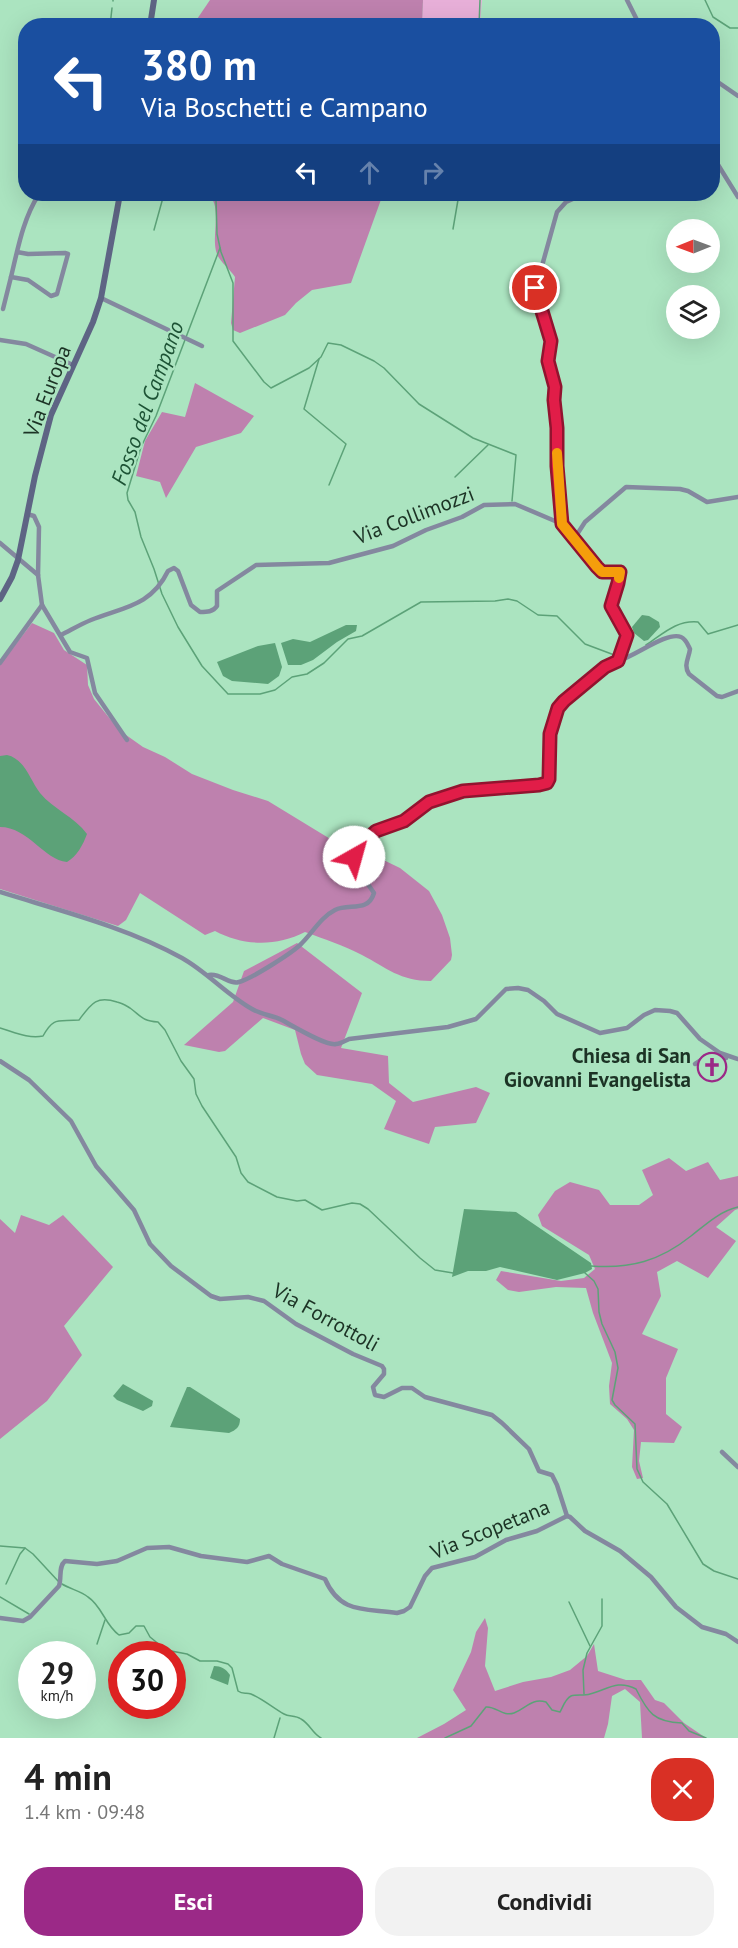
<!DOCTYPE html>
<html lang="it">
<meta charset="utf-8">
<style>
:root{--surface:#fff;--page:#f2f2f2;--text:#222;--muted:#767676;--accent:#9b2987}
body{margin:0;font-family:"PT Sans",sans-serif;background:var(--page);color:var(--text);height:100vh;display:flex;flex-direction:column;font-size:22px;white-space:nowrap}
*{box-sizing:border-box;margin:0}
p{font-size:20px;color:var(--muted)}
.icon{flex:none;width:33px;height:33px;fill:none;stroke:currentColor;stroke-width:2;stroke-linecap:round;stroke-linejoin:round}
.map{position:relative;height:1738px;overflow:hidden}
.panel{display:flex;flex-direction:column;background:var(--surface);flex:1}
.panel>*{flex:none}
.hud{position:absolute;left:18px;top:18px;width:702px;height:183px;border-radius:24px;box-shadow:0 6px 24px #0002;background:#1a4fa0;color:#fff;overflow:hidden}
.needle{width:39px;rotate:269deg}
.buttons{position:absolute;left:666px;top:219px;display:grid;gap:12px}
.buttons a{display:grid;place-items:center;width:54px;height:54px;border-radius:50%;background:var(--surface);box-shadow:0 6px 24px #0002;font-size:30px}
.speed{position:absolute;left:18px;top:1641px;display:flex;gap:12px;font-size:30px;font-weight:700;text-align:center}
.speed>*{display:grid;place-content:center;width:78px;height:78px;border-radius:50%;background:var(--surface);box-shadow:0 6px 24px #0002;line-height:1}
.speed small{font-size:15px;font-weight:400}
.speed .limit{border:9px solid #d22;background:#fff;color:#111}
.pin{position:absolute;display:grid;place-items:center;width:51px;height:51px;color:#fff;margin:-26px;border:3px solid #fff;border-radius:50%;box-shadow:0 2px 6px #0007}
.me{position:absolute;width:66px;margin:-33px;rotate:38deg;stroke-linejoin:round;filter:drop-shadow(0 0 4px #0008)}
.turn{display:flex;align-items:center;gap:21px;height:126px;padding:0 24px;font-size:27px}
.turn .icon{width:78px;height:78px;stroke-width:2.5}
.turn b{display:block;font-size:42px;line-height:51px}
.lanes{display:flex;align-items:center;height:57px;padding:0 24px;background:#0003;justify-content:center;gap:30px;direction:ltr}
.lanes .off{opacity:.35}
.round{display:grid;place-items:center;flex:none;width:63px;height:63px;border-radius:24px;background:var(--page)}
.summary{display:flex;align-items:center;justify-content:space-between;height:102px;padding:0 24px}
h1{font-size:36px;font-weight:800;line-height:45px}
.cta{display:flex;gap:12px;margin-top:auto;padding:12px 24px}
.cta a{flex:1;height:69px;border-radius:24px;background:var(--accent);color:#fff;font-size:24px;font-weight:800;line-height:69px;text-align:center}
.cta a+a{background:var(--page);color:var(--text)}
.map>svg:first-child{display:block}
</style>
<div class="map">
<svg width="738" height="1738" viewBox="0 0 738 1738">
<rect width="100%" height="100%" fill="#abe4c0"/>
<path fill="#e7afd8" d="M423,0H482L480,25H430L422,19Z"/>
<g fill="#be81ae">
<path d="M210,0H423L422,25H193Z"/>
<path d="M207,194H383L351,283L312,290L296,303L285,315L240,333L233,330L231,323L235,277C230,269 220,262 217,254C210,237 224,204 207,194Z"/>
<path d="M195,383L254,416L241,433L196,447L166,498L160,482L136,476L145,441L162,412L185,417Z"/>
<path d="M32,623L54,633L64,650L87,665L88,685L94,699L119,730L143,747L165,757L192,774L233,790L268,801L350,851L373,855L400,868L429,891L442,915L450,938L452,955L451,960L431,981C400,981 387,968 362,955C343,945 324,939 305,932C276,947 243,946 215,931L205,935L140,893L126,920L118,926L0,889V665Z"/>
<path d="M297,943L362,993L341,1048L388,1056L389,1083L413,1102L476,1087L490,1093L476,1123L435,1127L429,1144L384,1129L396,1101L372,1084L317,1075L305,1064L301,1054L295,1030L263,1018L225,1051L219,1052L184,1045L233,1002L244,971Z"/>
<path d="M669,1158L686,1171L708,1162L720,1180L738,1176V1209L735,1210L716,1227L736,1241L708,1278L677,1261L657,1272L661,1296L642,1334L678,1349L666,1378V1414L682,1427L674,1443L641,1442L639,1461L643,1478L637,1479L632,1467L634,1430L627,1419L610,1404L609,1386L612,1363L593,1313L586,1288L556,1287L519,1292L508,1290L496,1280L501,1271L561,1281L584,1278L595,1269L589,1255L542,1226L538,1215L555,1191L570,1182L599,1190L610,1205H639L653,1195L642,1170Z"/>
<path d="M21,1215L49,1225L63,1215L113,1267L64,1326L82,1355L47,1401L0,1439V1219L15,1233Z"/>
<path d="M485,1618L488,1628L485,1666L495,1691L523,1682L551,1677L570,1670L587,1656L594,1644L598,1671L626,1680H641L655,1700L664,1703L684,1723L706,1738H642L640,1702L625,1689L612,1696L608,1724L604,1738H417L444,1724L466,1710L453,1690L471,1652L476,1632Z"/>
</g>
<g fill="#5ca278">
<path d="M642,615L649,616L659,622L660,627L648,640L644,641L634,633L632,627Z"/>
<path d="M346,625H357L356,631L337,642L313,660L301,665H288L281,643L293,639L310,642Z"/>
<path d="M275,643L282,667L279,676L268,684L232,681L223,676L217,662L258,646Z"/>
<path d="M7,755C25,759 30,780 40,793C53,809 75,817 87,834C83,845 77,856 67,862C44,860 28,827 0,827V756Z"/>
<path d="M464,1209L516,1212L591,1263L592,1269L585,1273L557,1280L500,1267L486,1271H468L452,1277Z"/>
<path d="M123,1384L153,1401L152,1406L143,1411L117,1400L113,1396Z"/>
<path d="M187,1387H190L240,1419C240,1427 236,1430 229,1433L170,1427Z"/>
<path d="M214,1666C221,1666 226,1669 230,1675L228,1685L210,1678Z"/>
</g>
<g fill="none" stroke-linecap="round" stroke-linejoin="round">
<g stroke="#5ca278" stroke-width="1.5">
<path d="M705,0L713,17L730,28H738"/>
<path d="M113,1V0"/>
<path d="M110,26L112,8"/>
<path d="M479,26L480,0"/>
<path d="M212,194L216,200L217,234L221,252L233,283V341L264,382L271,388L309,368L321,357L328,343L341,345L374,361L384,368L419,404L473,438L516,455L512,501"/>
<path d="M453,229L459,194"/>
<path d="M154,230L164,194"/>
<path d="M220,248L156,416L141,447L127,493L128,500L135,512L141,537L154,569L162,594L178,627L202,666L228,694H260L275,690L292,677L307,674L324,663L348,639L362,636L421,602L495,601L508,599L517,601L538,615L557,616L585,644L617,656"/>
<path d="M319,359L304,409L346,444L329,485"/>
<path d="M455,477L488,445"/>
<path d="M646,645C663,634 676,620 698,622L708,634L738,625"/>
<path d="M0,1028C14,1032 28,1039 43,1036C54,1016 58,1022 79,1020C91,1004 96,995 117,1002C122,1003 125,1005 130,1008C141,1016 142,1021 158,1022L165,1030L181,1061L194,1079L196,1094L202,1106L236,1157L241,1173L248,1182L277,1197L297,1201L305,1200L322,1210L352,1203L360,1204L368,1209L420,1258L435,1270L453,1273"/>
<path d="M591,1266C630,1269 660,1261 691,1236C705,1225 720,1211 738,1207"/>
<path d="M585,1273L594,1281L598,1289L599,1312L602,1324L615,1352L618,1368L612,1400L615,1405L635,1424L637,1469L643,1482L667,1504L703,1564L714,1571L738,1579"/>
<path d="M0,1546L25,1548L33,1554L58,1581"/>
<path d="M6,1584L20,1554L25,1548"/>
<path d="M62,1584C70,1589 81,1591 88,1597C102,1606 105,1625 119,1635L129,1633L136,1626H144L150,1637L166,1650L187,1654L200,1661H217L228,1664L232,1668L238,1691C243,1695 246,1692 251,1694C263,1699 273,1708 284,1714C289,1717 295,1715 301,1719C310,1724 312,1733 321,1738"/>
<path d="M0,1597L29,1614"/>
<path d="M569,1602L590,1646"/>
<path d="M97,1644L105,1620"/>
<path d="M584,1694L583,1670L587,1653L602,1626V1599"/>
<path d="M274,1738L280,1718"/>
<path d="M445,1738L471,1726L486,1707C496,1706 503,1717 514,1713C527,1708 531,1698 546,1702L552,1710L560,1712C563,1707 565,1699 571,1696C576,1694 584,1696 590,1694C607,1690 617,1679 636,1689C648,1713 654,1722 682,1723L689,1731L706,1738"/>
</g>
<g stroke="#84889f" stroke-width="4.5">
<path d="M627,0L640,26"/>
<path d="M712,78L738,96"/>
<path d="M712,155L738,197"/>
<path d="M17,252L28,254L65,253L68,254L57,294L51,296L28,280L11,277C18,248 23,219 39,194"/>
<path d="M101,298L202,346"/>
<path d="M3,309L11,277"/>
<path d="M0,340L26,344L73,365"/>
<path d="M27,514L34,516L39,527L38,575L42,605L70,652L87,658L95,693L127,740"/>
<path d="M574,539L585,522L626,487L680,489L688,491L707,502L738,497"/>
<path d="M0,543L38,575"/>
<path d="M61,635C71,630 81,624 91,620C124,607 151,606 168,571L174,568L178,571L191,605L200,612C207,612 213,612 217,606V591L256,565L329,563L393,546L426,530L462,517L484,505L515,504L562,524"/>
<path d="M618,661C634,657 667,631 681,637C686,639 688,645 690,649C689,658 683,665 689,674L717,696L722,697L738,691"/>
<path d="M0,663L42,605"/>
<path d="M0,892C61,911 126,927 182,958C207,972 227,995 252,1009C262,1015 272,1015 282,1020C293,1026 326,1046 336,1044C340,1044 345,1041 349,1039L448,1027L476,1019L506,989L518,988L528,990L544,1001L557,1014L600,1033L627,1028L644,1015L655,1010L670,1011L677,1013L700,1039L720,1053L738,1059"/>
<path d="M209,975C221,973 229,985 239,982C251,979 294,952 302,943C313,932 321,917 335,910C349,903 368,913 374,893L354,864V857L355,850L376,831L404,821L429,802L451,794L495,788L539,785L547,783L549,779L550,734L558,708L564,701L605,667L618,661L627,635L611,606L618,583L620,572H602L597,567L562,524L557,466V428L554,400L555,387L548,361L551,341L535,291L557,212L566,202L584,194"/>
<path d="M0,1061L29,1080L71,1121L96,1166L134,1210L150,1244L171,1266L211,1296L220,1299L248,1297L264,1301L296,1324L353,1354L382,1366L384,1369V1374L373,1387L375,1395L384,1397L402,1388H412L425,1397L492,1415L502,1423L529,1449L539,1471L552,1475L557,1485L567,1516"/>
<path d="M695,1064L709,1055L726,1058"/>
<path d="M722,1452L738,1467"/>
<path d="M0,1618L23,1621L30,1617L59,1586C62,1577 58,1567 65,1561L97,1564L117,1561L147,1548L169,1547L201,1556L247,1562L269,1556L282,1564L325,1579C340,1614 365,1608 397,1613L404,1611L410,1607L425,1576L432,1568L475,1557L506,1540L537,1531L567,1516L570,1517L585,1531L620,1551L651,1577L676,1607L702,1627L726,1634L738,1642"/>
</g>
<g stroke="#5e6484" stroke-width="6">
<path d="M150,26L154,0"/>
<path d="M0,599L12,577L18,560L35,476L51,415L93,322L101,298L120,194"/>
</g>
</g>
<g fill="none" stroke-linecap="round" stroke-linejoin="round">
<g stroke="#92132f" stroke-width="15">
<path id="route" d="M354,857L355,850L376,831L404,821L429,802L463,791L539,785L547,783L549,779L550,734L558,708L564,701L605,667L618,661L627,635L611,606L618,583L620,572H602L597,567L562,524L557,466V428L554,400L555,387L548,361L551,341L535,288"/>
</g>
<use href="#route" stroke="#e11d48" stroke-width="10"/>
<path stroke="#f59e0b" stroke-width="10" d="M557,453L562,524L597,567L602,572H620L619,578"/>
</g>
<defs>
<g id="church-ring" transform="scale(1.5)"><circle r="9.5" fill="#abe4c0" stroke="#9b2987" stroke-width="1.5"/><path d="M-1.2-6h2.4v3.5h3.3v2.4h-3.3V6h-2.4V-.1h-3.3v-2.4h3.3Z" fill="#9b2987"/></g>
</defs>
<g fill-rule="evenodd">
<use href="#church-ring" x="712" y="1067"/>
</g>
<g text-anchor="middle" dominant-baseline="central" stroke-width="4.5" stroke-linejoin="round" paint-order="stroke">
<g font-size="21" fill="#1c3325" stroke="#abe4c0">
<text transform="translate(47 391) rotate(-69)">Via Europa</text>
<text transform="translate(414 515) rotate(-21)">Via Collimozzi</text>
<text transform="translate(326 1317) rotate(29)">Via Forrottoli</text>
<text transform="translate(490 1529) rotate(-22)">Via Scopetana</text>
</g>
<g font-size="21" font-weight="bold" fill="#1c3325" stroke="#abe4c0" text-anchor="end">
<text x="691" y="1055">Chiesa di San<tspan x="691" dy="24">Giovanni Evangelista</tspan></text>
</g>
<g font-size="22" font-style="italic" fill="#1d5335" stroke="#abe4c0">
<text transform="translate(147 403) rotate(-70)">Fosso del Campano</text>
</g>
</g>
</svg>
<div class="buttons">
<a><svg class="needle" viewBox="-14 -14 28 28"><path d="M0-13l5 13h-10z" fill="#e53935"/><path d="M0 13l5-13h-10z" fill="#767676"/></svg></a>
<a><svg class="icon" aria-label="layers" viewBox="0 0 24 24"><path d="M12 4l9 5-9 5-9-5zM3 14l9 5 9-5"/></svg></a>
</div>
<div class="speed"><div>29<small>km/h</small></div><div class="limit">30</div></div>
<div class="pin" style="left:535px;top:288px;background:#d93025"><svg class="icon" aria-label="arrive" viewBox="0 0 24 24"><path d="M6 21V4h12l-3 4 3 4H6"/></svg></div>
<svg class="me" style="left:354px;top:857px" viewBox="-20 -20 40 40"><circle r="19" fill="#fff"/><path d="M0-13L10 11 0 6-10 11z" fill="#e11d48"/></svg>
<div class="hud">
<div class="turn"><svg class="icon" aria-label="left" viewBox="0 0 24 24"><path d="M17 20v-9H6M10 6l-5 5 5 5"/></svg><div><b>380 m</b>Via Boschetti e Campano</div></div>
<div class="lanes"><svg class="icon" aria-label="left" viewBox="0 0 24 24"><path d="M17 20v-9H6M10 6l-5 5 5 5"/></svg><svg class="icon off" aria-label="ahead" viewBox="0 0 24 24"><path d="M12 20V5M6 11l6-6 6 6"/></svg><svg class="icon off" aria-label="right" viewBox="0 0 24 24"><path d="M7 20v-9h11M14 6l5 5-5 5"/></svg></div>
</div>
</div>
<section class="panel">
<div class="summary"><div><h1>4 min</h1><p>1.4 km · 09:48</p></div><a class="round" style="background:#d93025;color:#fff"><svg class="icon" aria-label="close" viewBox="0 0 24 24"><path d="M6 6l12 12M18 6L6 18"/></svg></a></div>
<div class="cta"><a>Esci</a><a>Condividi</a></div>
</section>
